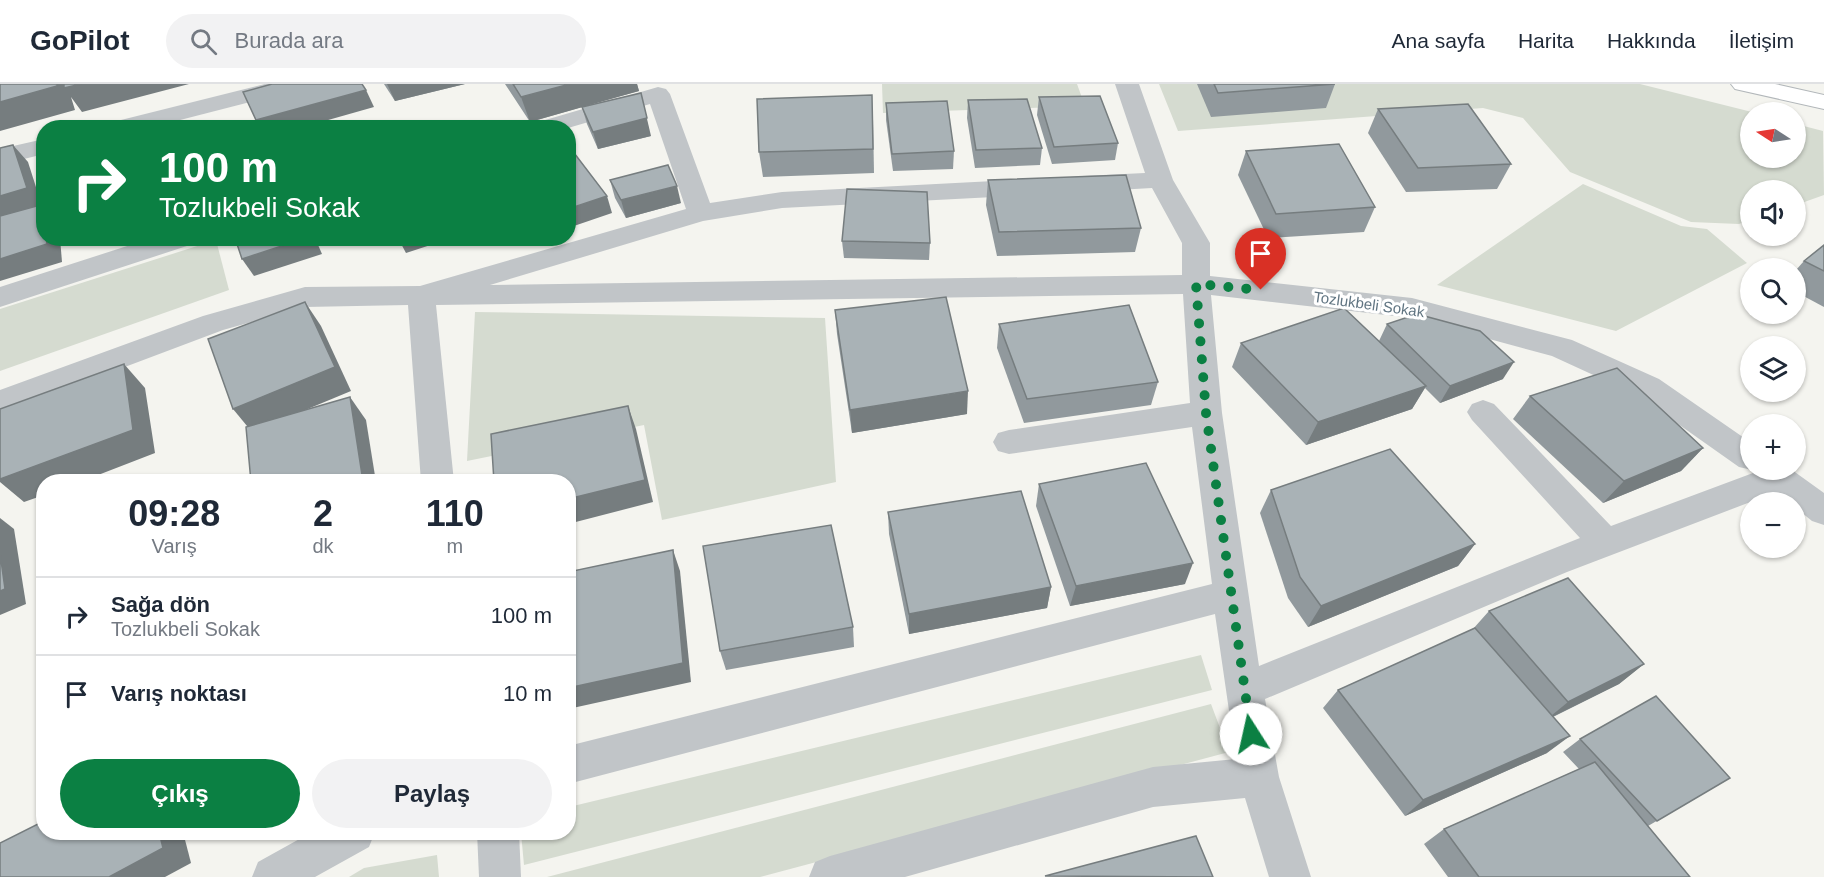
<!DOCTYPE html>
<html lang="tr">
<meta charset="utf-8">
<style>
:root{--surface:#fff;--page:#f2f2f3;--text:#1f2937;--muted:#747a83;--line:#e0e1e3;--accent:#0b8043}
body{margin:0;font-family:Arial,sans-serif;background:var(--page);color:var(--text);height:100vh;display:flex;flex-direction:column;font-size:22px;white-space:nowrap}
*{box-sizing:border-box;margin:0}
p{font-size:20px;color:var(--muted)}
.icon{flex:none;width:33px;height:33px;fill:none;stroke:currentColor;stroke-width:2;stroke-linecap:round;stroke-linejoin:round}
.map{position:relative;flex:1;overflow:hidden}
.details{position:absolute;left:36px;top:390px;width:540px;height:366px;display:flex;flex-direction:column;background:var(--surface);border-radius:24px;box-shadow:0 2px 4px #0004}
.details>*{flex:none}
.top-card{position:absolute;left:36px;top:36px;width:540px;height:126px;border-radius:24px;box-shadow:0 2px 4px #0004;background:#0b8043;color:#fff;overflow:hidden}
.needle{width:39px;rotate:282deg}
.controls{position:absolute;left:1740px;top:18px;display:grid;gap:12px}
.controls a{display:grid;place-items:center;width:66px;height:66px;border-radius:50%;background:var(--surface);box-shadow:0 2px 4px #0004;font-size:30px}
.pin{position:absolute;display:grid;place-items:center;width:51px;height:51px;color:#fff;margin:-62px -26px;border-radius:50% 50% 50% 0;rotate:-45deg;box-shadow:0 0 6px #0007}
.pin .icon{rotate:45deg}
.me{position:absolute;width:66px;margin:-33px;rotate:350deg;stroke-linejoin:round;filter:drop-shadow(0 0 4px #0008)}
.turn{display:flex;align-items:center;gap:21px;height:126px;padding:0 24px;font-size:27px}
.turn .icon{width:78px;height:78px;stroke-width:2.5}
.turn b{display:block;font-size:42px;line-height:51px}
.eta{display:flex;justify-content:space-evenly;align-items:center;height:102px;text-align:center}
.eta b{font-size:36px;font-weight:700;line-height:42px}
.primary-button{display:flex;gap:12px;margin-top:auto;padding:12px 24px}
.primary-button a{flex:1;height:69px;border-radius:36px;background:var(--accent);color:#fff;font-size:24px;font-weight:700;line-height:69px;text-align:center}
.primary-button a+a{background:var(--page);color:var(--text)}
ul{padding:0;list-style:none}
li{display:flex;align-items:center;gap:18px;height:78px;padding:0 24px;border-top:2px solid var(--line)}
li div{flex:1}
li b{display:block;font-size:22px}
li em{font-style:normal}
header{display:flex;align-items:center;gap:36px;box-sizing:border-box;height:84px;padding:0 30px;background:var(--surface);border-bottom:2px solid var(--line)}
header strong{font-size:28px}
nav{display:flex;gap:33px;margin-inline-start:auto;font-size:21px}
.search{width:420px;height:54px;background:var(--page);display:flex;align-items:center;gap:15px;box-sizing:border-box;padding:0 21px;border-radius:33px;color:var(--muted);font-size:22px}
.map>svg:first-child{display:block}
</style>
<header>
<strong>GoPilot</strong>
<div class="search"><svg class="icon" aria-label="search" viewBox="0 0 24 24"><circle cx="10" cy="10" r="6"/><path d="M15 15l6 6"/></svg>Burada ara</div>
<nav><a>Ana sayfa</a><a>Harita</a><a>Hakkında</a><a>İletişim</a></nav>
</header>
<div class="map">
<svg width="1824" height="793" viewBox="0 0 1824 793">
<rect width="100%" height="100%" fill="#f4f4ef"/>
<g fill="#d5dbd0">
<path d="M882,0H1077L1085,22L883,29Z"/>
<path d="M1159,0H1640L1752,28L1750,74H1796V40L1823,47L1824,111L1796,121V106H1750V136L1739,140L1691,138L1570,88L1523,34L1483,24L1178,47Z"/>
<path d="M1583,100L1681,142L1707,145L1747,179L1616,247L1437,201Z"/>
<path d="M216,156L229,206L0,287V225Z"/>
<path d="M475,228L825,234L836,398L662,436L644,341L467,377Z"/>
<path d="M1201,571L1212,606L524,781L521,749L568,748L569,723Z"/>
<path d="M1211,620L1229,668L760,793H547Z"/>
<path d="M437,771L439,793H349L364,784Z"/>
</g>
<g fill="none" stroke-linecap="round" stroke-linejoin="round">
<g stroke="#b2b7ba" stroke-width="2">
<path id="major" d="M1731,0H1775L1824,11V25L1735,5Z"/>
</g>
<g fill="#c1c5c8" fill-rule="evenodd">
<path d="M265,0H305L301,5L149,44H106L109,39Z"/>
<path d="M1115,0H1139L1173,96L1210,159V192L1412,214L1572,256L1659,295L1750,358V386H1792L1824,409V441L1812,437L1796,424V418H1788L1774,409L1567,488L1265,615L1279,693L1311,793H1269L1245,714L1153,723L905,793H809L815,778L830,772L1153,683L1236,675L1215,530L568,700V662L1212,500L1192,343L1009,370L998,367L993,358L998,349L1009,346L1190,319L1183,210L436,221L454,398H421L408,221L305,223L223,246L0,330V306L203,232L305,203L420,202L686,125L650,20L568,44H532L535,39L658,3L666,5L670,10L710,119L782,108L1031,95L1040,97L1044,103L1040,109L1031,111L782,124L703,137L490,201L1182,191V159L1152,104L1082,108L1073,106L1069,100L1073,94L1082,92L1145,89ZM1211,211L1412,234L1552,272L1637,311L1739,383L1752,386L1753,389L1611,442L1494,320L1483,316L1472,320L1467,328L1472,336L1580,454L1259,582L1222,329Z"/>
<path d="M44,55V70L0,81V65Z"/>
<path d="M152,154H196L193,160L0,223V203Z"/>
<path d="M312,748H375L369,763L315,793H252L258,778Z"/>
<path d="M477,748H519L521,793H479Z"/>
</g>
<use href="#major" fill="#fff" fill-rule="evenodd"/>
</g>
<g fill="#91999d">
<path d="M384,0H465L395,17Z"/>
<path d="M505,0H637L639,7L584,22L651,52L598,65L587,40L582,23L530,38Z"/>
<path d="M1197,0H1335L1326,24L1211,33Z"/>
<path d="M1039,13L1118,59L1115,76L1052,80L1037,31Z"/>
<path d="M968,16L1042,64L1040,81L975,84L967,34Z"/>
<path d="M886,19L954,67L953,85L893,87L886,36Z"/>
<path d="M1378,25L1511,80L1497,105L1406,108L1368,49Z"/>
<path d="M873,35L874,89L763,93L759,68Z"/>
<path d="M1246,67L1375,123L1364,148L1268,154L1238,91Z"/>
<path d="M610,96L681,119L626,134L615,114Z"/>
<path d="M988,96L1141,144L1135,168L997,172L986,121Z"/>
<path d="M842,157L930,159L929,176L844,174Z"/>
<path d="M1824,161V223L1796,208V186L1804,177Z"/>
<path d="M835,226L967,330L852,349L837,250Z"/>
<path d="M999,240L1158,298L1151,321L1024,339L997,264Z"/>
<path d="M1387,240L1503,295L1440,319L1425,304L1412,325L1306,361L1232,283L1241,259L1379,257Z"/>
<path d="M1530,312L1703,364L1681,387L1603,419L1513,335Z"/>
<path d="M1039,400L1185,500L1070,522L1036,422Z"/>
<path d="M1271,406L1475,460L1458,482L1308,543L1288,514L1260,429Z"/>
<path d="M888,428L1051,503L1047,524L909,550L889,450Z"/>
<path d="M1489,527L1644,580L1619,600L1553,633L1547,669L1405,732L1323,624L1338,606L1473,545Z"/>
<path d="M853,543L854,563L726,586L720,567Z"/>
<path d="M1580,655L1730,694L1648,742L1690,793H1448L1424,760L1444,745L1579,685L1563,668Z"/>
</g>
<g fill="#767d7f">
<path d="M57,0H189L82,28L71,13L75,26L0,47V18Z"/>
<path d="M387,0H465L395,17Z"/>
<path d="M570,0H637L639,7L530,38L521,13Z"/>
<path d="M366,6L374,23L300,44H260L256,36Z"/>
<path d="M641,9L651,52L598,65L593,48Z"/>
<path d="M13,61L28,78L42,122L0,134V112Z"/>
<path d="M677,102L681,119L626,134L621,116Z"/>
<path d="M607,112L612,129L568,144V125Z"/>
<path d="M46,154H60L62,178L0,197V175Z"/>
<path d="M83,154H110L89,162Z"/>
<path d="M306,154H315L322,170L254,192L242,175Z"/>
<path d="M398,154H452L406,169Z"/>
<path d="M517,154H538L520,161Z"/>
<path d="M305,218L321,242L351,307L252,348L233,325Z"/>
<path d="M1514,278L1503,295L1440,319L1450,302Z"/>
<path d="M124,280L145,304L155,369L80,398H44V411L24,418L0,398V395Z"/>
<path d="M1426,302L1412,325L1306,361L1318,338Z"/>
<path d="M968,307L967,330L852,349L850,326Z"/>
<path d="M350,313L366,336L376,398H339Z"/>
<path d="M628,322L636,345L653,418L568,440V415Z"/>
<path d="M1703,364L1681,387L1603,419L1624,397Z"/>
<path d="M0,434L14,445L26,520L0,531Z"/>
<path d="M1475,460L1458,482L1308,543L1321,522Z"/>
<path d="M673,466L680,487L691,598L568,625V604Z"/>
<path d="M1193,479L1185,500L1070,522L1076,502Z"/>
<path d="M1051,503L1047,524L909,550V530Z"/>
<path d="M1644,580L1619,600L1546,636L1568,618Z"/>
<path d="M1570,652L1547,669L1405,732L1423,716Z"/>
<path d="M159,748H183L191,779L165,793H109Z"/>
</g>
<g fill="#a9b2b6" stroke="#767d7f" stroke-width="1.5">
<path d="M0,0H57V2L0,18Z"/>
<path d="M64,0H81L64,4Z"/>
<path d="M272,0H362L366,6L256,36L243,8Z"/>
<path d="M513,0H570L521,13Z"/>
<path d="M1214,0H1335L1218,9Z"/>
<path d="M641,9L647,34L593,48L582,23Z"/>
<path d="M872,11L873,65L759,68L757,15Z"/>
<path d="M1100,12L1118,59L1054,63L1039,13Z"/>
<path d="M1027,15L1042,64L976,66L968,16Z"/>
<path d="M947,17L954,67L892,70L886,19Z"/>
<path d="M1468,20L1511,80L1418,84L1378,25Z"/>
<path d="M286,37L289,44H267Z"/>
<path d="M1339,60L1375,123L1276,130L1246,67Z"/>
<path d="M13,61L27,104L0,112V64Z"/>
<path d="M568,61L607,112L568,125Z"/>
<path d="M668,81L677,102L621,116L610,96Z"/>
<path d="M1126,91L1141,144L999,148L988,96Z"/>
<path d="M847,105L927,108L930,159L842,157Z"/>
<path d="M44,120V154H46L47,160L0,175V132Z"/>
<path d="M235,154H306L242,175Z"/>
<path d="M1824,161V187L1804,177Z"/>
<path d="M946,213L968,307L850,326L835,226Z"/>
<path d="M305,218L335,283L233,325L208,255Z"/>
<path d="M1129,221L1158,298L1027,315L999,240Z"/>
<path d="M1344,224L1426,302L1318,338L1241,259Z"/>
<path d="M1417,230L1480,247L1514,278L1450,302L1387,240Z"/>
<path d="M124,280L133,346L0,395V325Z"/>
<path d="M1617,284L1703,364L1624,397L1530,312Z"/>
<path d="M350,313L362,391L339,398H251L246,343Z"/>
<path d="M628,322L645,396L568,415V398H494L491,350Z"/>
<path d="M1390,365L1475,460L1321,522L1300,493L1271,406Z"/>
<path d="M1146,379L1193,479L1076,502L1039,400Z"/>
<path d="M1021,407L1051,503L909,530L888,428Z"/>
<path d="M831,441L853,543L720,567L703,462Z"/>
<path d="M673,466L683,579L568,604V488Z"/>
<path d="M0,469L5,505L0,507Z"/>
<path d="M1568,494L1644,580L1568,618L1489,527Z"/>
<path d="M1475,544L1570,652L1423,716L1338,606Z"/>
<path d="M1656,612L1730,694L1657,737L1580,655Z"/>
<path d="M1595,678L1690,793H1479L1444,745Z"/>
<path d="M44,737V748H159L163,764L109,793H0V759Z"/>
<path d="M1196,752L1213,793L1045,792Z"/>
</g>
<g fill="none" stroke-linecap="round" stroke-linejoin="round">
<path stroke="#0b8043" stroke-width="10" stroke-dasharray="0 18" d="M1251,650L1206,329L1196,200L1261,206"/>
</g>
<g text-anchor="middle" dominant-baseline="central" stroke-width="6" stroke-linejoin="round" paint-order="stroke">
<g font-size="15" fill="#617582" stroke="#fff">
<text transform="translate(1369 220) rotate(8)">Tozlukbeli Sokak</text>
</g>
</g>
</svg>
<div class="controls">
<a><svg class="needle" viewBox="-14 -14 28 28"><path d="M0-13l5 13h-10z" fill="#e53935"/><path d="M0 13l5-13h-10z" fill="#747a83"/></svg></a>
<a><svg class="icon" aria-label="sound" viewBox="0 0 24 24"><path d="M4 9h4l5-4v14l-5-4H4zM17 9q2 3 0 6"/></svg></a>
<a><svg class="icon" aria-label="search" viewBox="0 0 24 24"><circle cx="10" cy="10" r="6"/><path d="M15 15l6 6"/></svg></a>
<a><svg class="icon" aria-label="layers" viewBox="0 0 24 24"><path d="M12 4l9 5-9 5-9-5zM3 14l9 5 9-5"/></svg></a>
<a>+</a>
<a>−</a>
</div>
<div class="pin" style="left:1261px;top:206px;background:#d93025"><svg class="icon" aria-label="arrive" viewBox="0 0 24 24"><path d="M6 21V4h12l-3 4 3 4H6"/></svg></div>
<svg class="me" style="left:1251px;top:650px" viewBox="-20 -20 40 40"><circle r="19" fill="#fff"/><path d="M0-13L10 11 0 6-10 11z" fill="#0b8043"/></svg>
<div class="top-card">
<div class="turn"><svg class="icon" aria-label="right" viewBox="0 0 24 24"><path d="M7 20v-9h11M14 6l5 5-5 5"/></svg><div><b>100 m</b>Tozlukbeli Sokak</div></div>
</div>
<section class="details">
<div class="eta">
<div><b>09:28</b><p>Varış</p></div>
<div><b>2</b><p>dk</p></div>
<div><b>110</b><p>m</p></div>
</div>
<ul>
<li><svg class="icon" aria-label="right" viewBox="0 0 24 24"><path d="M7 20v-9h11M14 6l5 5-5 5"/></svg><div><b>Sağa dön</b><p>Tozlukbeli Sokak</p></div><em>100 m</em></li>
<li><svg class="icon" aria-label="arrive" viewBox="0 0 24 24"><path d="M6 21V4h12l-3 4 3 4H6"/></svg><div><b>Varış noktası</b></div><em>10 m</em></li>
</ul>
<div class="primary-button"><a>Çıkış</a><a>Paylaş</a></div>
</section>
</div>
